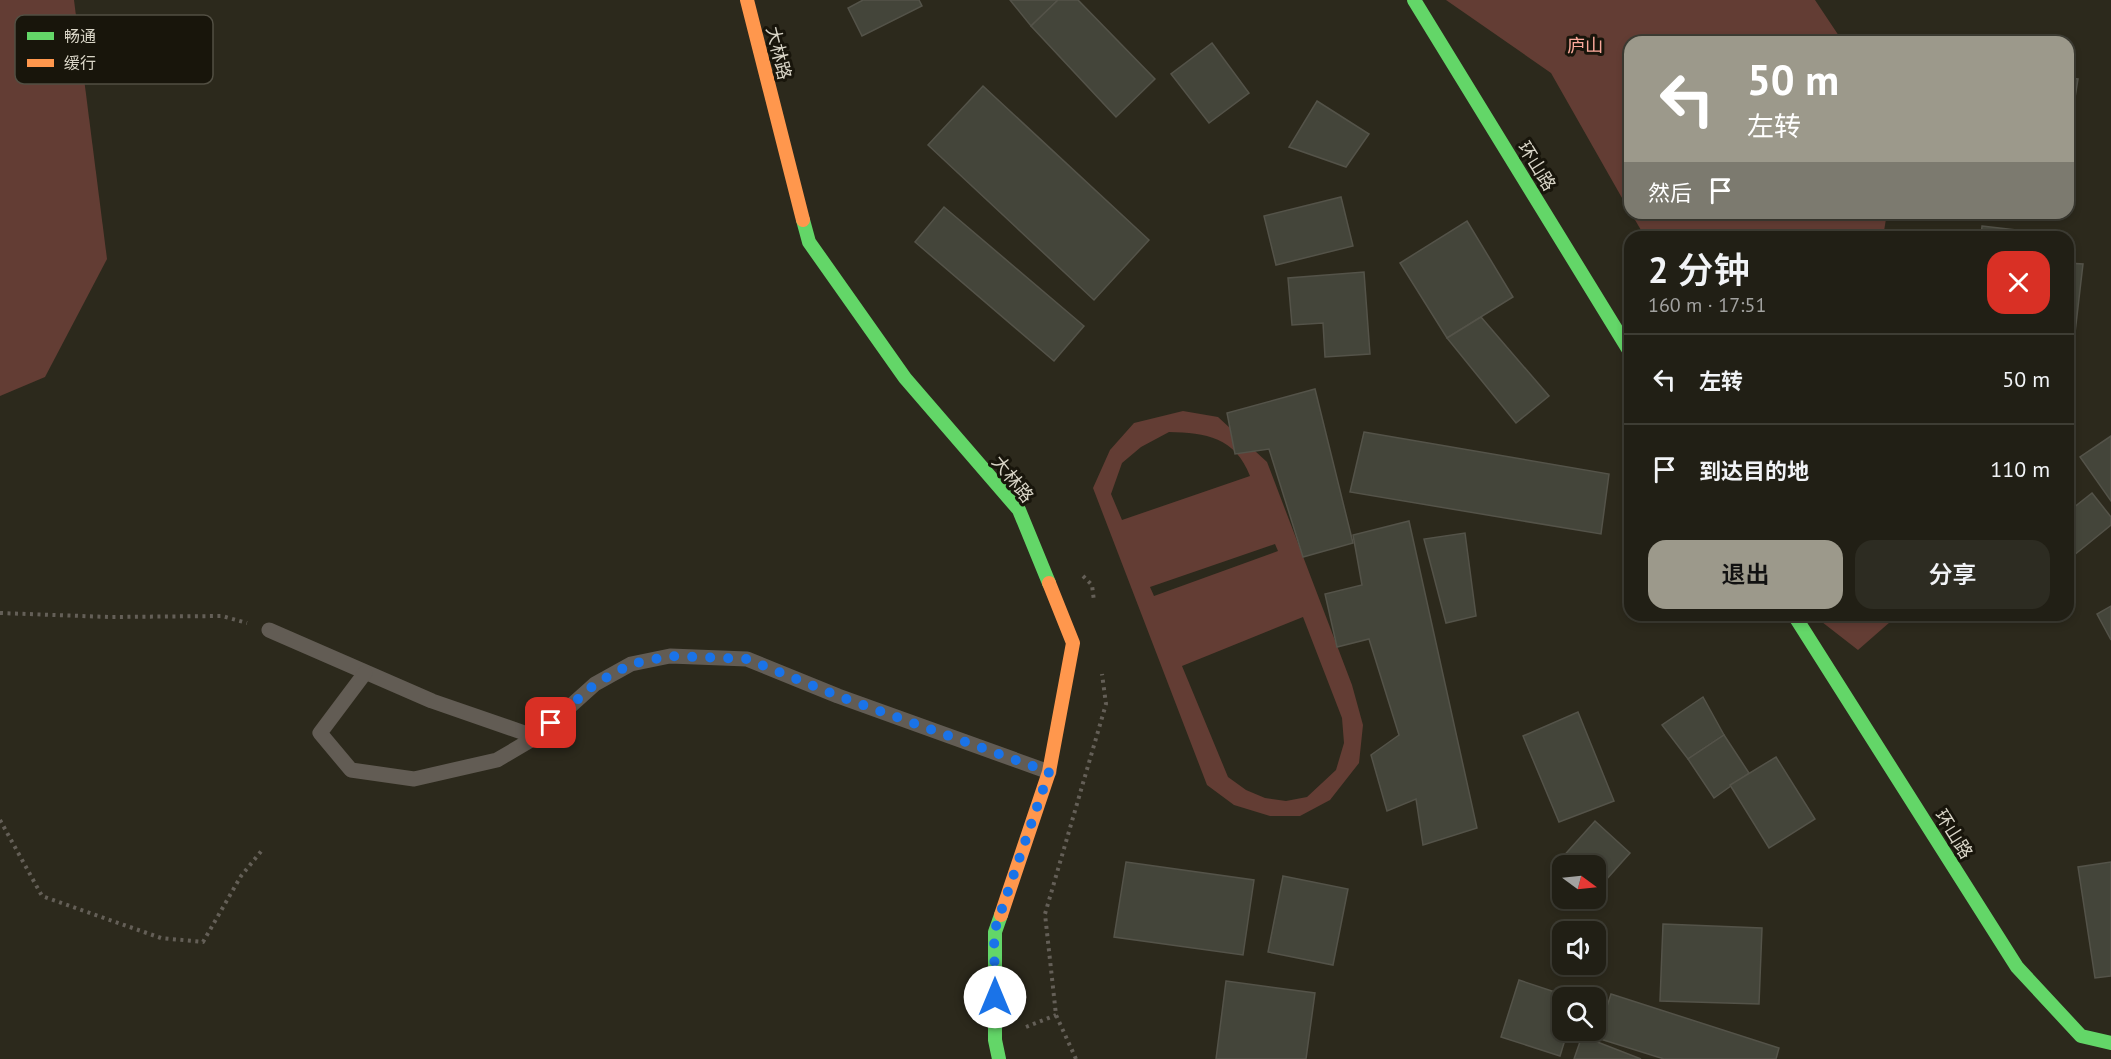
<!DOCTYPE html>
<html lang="zh">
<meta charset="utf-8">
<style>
:root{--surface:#211f15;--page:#2d2c22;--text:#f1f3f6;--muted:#a2a2a0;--line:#3e3d34;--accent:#9c998b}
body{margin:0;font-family:"PT Sans","Noto Sans SC",sans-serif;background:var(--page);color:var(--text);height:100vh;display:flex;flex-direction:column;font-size:22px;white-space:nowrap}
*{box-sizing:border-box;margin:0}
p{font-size:20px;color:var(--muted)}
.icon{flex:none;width:33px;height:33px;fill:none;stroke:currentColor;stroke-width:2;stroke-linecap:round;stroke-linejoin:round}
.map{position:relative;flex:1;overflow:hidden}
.details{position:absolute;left:1624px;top:231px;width:450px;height:390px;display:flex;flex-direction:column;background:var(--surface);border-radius:18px;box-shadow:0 3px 9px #0003,0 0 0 2px var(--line)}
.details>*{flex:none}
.guide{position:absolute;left:1624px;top:36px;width:450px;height:183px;border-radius:18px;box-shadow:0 3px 9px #0003,0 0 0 2px var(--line);background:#9c998b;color:#fff;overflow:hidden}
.needle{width:39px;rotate:105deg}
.controls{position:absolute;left:1552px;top:855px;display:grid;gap:12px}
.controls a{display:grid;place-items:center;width:54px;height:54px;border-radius:12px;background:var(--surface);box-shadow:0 3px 9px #0003,0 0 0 2px var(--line);font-size:30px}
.pin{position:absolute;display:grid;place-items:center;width:51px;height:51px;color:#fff;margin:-26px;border-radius:12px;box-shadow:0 3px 9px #0006}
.me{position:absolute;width:66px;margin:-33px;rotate:0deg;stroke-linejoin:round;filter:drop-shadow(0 0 4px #0008)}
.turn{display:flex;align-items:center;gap:21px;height:126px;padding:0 24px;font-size:27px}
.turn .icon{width:78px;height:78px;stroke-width:2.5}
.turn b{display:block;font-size:42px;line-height:51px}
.then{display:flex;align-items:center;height:57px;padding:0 24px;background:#0003;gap:12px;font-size:22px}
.round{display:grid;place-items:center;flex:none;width:63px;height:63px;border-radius:18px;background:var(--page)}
.summary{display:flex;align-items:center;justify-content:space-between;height:102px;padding:0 24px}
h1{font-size:36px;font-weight:600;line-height:45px}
.button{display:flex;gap:12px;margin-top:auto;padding:12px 24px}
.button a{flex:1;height:69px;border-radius:18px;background:var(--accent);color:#111;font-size:24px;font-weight:600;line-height:69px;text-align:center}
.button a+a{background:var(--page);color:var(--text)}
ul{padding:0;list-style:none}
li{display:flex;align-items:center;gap:18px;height:90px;padding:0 24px;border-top:2px solid var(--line)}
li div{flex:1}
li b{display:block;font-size:22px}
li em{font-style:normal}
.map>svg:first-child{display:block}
</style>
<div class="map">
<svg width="2111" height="1059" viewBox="0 0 2111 1059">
<rect width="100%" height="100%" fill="#2c291c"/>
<g fill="#633d34" fill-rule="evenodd">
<path d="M0,0H74L107,259L45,377L0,396Z"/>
<path d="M1446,0H1815L1843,42H1630V212L1551,73Z"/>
<path d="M1631,213H1887L1883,237H1645Z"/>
<path d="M1183,411L1218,417L1267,462L1352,685L1363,725L1359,763L1330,800L1300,816H1270L1234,805L1207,785L1093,488L1110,450L1134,423ZM1169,432C1206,433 1235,437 1250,476L1122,520L1111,494L1122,463L1141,447ZM1275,544L1278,551L1154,596L1150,587ZM1303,617L1342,718L1344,743L1336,770L1307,797L1286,801L1265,798L1246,790L1228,777L1182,666Z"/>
<path d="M1813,615H1898L1858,650Z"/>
</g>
<g fill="#44453a" stroke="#545349" stroke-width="1.5">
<path d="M863,0H919L922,6L862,36L848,8Z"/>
<path d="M1010,0H1058L1031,26Z"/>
<path d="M1058,0H1078L1155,79L1116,117L1031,26Z"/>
<path d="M1212,43L1249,93L1209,123L1171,74Z"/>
<path d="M2068,78L2078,79L2068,141Z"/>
<path d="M983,86L1149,240L1094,300L928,145Z"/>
<path d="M1317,101L1369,134L1346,167L1289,147Z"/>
<path d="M1341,197L1353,246L1276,265L1264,216Z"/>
<path d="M944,207L1084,326L1054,361L915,242Z"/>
<path d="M1467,221L1513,297L1447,338L1400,263Z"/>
<path d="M1982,226L2051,234L2049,237H1981Z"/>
<path d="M2068,263L2083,264L2075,333L2068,332Z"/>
<path d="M1364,272L1370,354L1325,357L1323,323L1292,325L1288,278Z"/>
<path d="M1481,317L1549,396L1516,423L1447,338Z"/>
<path d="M1315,389L1353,543L1303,557L1269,449L1235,454L1227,413Z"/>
<path d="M1364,432L1609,474L1601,534L1350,492Z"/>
<path d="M2111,436V501L2080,457Z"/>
<path d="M2092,493L2111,517V525L2068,560V512Z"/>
<path d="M1409,521L1477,828L1423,845L1416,799L1387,811L1371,755L1399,735L1369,639L1337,647L1325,594L1362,585L1353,535Z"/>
<path d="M1465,533L1476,616L1446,623L1424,539Z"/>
<path d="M2111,606V640L2097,614Z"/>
<path d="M1703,697L1724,735L1688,759L1662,725Z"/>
<path d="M1578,712L1614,801L1559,822L1523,736Z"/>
<path d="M1724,735L1749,773L1714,798L1688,759Z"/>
<path d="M1776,757L1815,819L1769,848L1730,785Z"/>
<path d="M1595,821L1630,853L1596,891V866H1566L1560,860Z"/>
<path d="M1126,862L1254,880L1243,955L1114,937Z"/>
<path d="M2111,862V976L2095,978L2078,867Z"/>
<path d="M1283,876L1348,889L1333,965L1268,952Z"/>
<path d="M1663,924L1762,928L1759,1004L1660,1001Z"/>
<path d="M1519,980L1573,998H1563V1030H1568L1560,1056L1501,1037Z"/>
<path d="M1226,981L1315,993L1306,1059H1216Z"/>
<path d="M1611,994L1779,1048L1776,1059H1664L1597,1038Z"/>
<path d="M1582,1036L1641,1059H1574Z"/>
</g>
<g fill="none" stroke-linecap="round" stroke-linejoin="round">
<g stroke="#645f57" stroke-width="4" stroke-dasharray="3 4.5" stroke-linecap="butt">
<path d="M1083,576L1092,585L1094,601"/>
<path d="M0,613L109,617L222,616L247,623"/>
<path d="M0,820L42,896L161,938L203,942L241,876L263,849"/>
<path d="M1026,1027L1056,1015"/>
<path d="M1076,1059L1056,1015L1045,914L1106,704L1102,674"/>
</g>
<g stroke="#625c54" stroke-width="15">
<path d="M269,630L432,701L536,737L595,684L631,664L670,656L747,659L838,696L1049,772"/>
<path d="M365,673L320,733L351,770L414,779L497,760L536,737"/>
</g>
<g stroke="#63d668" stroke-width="14">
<path d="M1414,0L1630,352"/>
<path d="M803,220L809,242L905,378L1019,510L1049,583"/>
<path d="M1794,615L2017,967L2081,1036L2111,1043"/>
<path d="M999,1059L995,1040V932L1001,915"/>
</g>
<g stroke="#ff974d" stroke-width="14">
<path d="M747,0L803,220"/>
<path d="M1001,915L1049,772L1073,643L1049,583"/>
</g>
</g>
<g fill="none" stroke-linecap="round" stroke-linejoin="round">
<path stroke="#1a73e8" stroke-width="10" stroke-dasharray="0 18" d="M551,723L595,684L631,664L670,656L747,659L838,696L1049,772L994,932L995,997"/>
</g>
<g text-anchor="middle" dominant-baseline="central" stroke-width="6" stroke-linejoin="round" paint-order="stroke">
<g font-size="18" fill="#fbaa9c" stroke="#18150b">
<text x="1585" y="45">庐山</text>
</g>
<g font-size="18" fill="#d9d5c7" stroke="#18150b">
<text transform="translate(779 53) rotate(76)">大林路</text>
<text transform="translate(1537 166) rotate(58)">环山路</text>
<text transform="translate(1013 479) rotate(51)">大林路</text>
<text transform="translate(1954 834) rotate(58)">环山路</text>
</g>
</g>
<rect x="15" y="15" width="198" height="69" rx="9" fill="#18150b" stroke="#524f43" stroke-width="1.5"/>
<rect x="27" y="32" width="27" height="8" fill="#63d668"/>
<rect x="27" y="59" width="27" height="8" fill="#ff974d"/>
<g font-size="16" fill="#d9d5c7">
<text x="64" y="42">畅通</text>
<text x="64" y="69">缓行</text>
</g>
</svg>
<div class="controls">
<a><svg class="needle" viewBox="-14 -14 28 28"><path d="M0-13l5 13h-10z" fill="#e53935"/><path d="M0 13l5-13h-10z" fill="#a2a2a0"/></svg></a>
<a><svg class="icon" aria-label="sound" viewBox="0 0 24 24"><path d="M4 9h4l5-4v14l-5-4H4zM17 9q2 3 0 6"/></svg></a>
<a><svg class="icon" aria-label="search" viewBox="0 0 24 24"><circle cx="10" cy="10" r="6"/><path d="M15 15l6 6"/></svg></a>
</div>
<div class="pin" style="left:551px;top:723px;background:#d93025"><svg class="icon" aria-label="arrive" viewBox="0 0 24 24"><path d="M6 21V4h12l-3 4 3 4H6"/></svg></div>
<svg class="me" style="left:995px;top:997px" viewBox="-20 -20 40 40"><circle r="19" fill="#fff"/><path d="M0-13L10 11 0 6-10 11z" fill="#1a73e8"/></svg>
<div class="guide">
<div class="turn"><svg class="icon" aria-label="left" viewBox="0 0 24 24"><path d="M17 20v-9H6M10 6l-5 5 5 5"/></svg><div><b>50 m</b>左转</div></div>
<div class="then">然后<svg class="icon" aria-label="arrive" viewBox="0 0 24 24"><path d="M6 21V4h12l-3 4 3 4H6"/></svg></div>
</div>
<section class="details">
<div class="summary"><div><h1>2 分钟</h1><p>160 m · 17:51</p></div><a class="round" style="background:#d93025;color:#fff"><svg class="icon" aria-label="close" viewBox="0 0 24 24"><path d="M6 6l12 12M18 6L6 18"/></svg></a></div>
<ul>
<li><svg class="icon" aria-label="left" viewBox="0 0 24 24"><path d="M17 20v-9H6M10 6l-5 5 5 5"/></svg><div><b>左转</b></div><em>50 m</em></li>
<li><svg class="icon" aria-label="arrive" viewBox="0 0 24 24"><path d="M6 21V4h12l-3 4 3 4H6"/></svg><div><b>到达目的地</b></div><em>110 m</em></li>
</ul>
<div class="button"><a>退出</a><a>分享</a></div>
</section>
</div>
